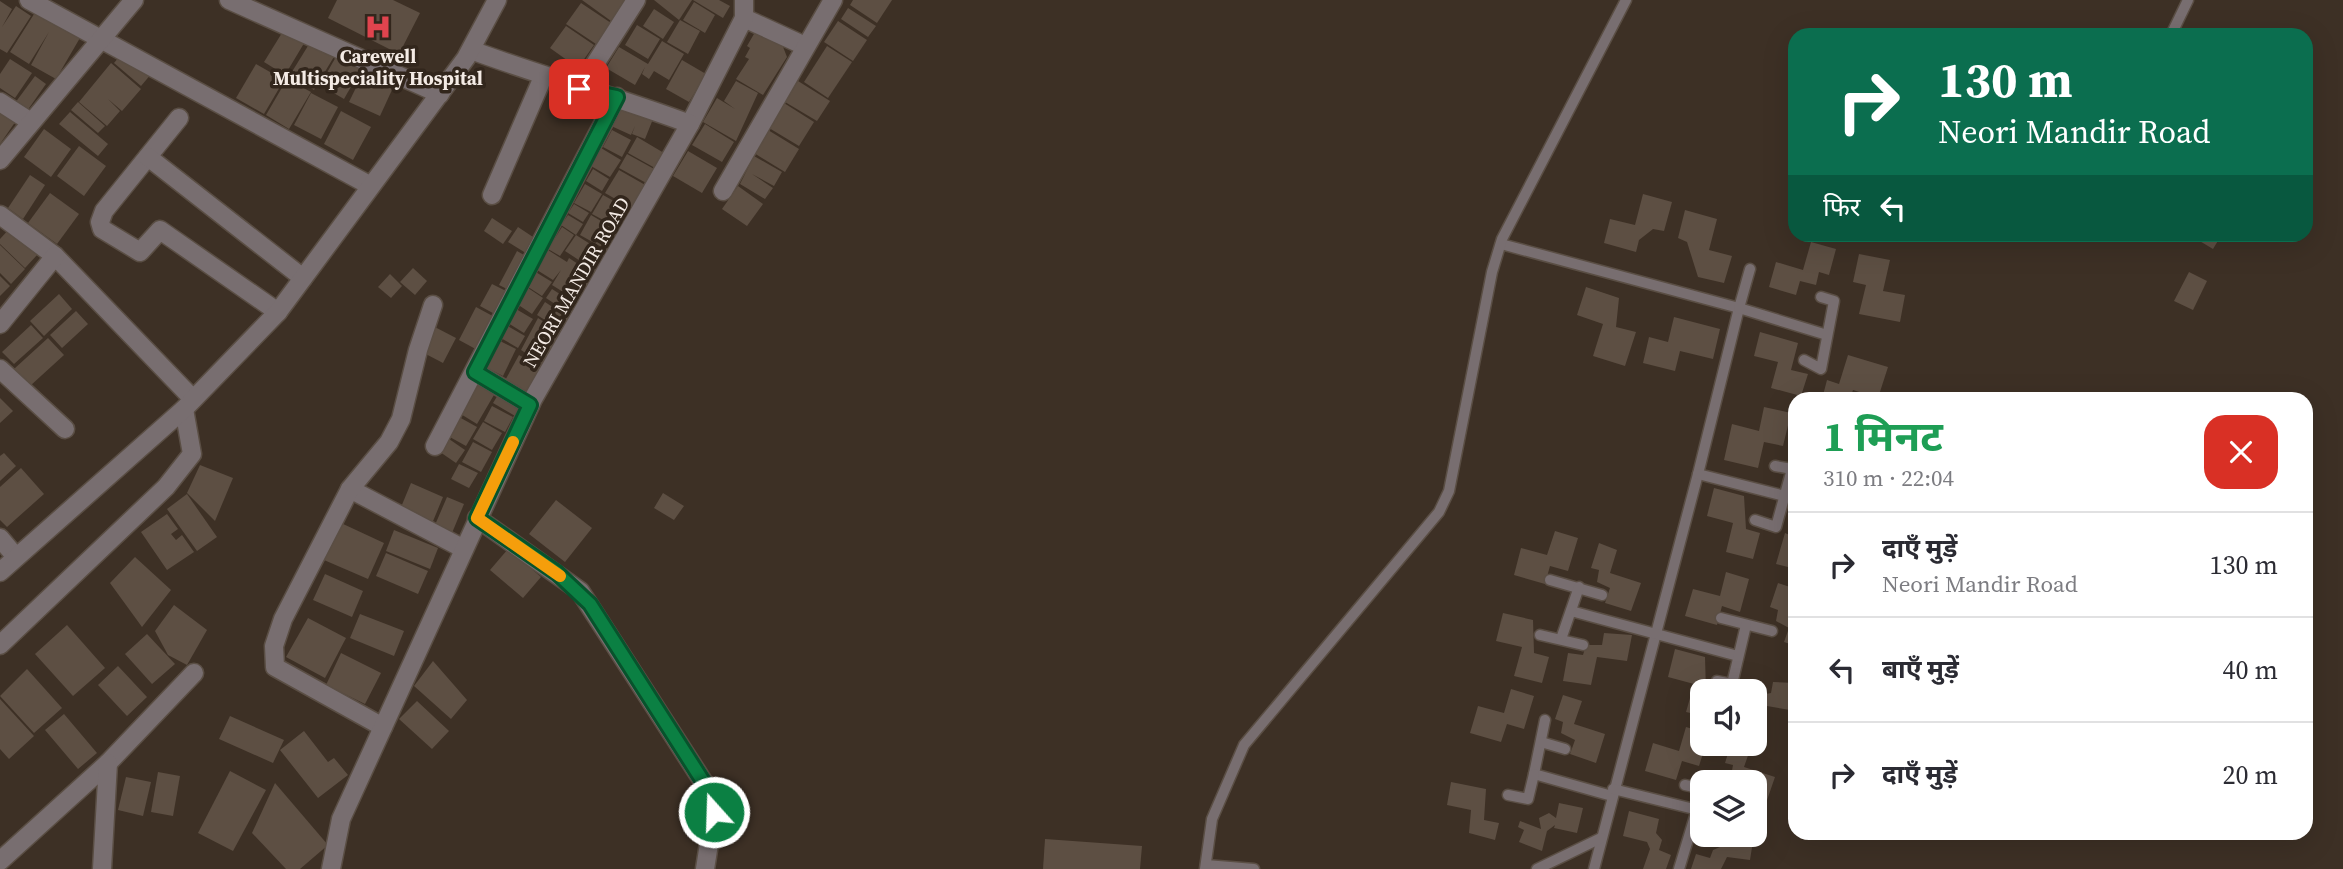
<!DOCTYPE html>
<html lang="hi">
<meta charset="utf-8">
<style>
:root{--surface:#fff;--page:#f2f2f3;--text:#2b2b33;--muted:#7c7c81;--line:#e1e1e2}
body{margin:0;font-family:"Source Serif 4","Noto Sans Devanagari",serif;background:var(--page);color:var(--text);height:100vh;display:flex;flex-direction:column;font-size:26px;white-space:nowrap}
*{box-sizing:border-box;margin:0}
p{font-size:23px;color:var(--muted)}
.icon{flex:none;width:38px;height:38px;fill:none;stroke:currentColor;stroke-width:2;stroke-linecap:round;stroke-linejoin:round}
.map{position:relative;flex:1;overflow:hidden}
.side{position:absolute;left:1788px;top:392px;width:525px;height:448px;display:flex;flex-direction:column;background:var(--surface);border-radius:21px;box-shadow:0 7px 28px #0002}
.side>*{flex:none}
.hud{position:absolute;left:1788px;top:28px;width:525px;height:214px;border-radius:21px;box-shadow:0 7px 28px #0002;background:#0b6e4f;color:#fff;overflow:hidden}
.fabs{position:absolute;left:1690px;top:679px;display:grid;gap:14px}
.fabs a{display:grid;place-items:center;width:77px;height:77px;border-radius:14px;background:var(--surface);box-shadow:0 7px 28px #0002;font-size:35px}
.pin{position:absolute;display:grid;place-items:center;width:60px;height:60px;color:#fff;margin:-30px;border-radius:14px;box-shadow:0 4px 10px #0006}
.me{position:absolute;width:77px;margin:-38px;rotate:340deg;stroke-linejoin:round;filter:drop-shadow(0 0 5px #0008)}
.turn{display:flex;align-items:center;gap:24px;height:147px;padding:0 35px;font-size:32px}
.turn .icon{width:91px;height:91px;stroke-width:2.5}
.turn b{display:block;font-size:49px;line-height:60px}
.then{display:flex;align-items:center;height:66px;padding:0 35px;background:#0003;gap:14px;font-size:26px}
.round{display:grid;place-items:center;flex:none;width:74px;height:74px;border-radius:21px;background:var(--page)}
.headline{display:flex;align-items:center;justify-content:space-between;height:119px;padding:0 35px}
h1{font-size:42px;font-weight:700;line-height:52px;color:#1e9e55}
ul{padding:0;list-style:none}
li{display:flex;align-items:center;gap:21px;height:105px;padding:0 35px;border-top:2px solid var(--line)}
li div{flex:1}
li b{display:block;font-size:26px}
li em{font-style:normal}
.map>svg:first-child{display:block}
</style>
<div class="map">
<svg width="2343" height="869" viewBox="0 0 2343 869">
<rect width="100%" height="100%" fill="#3d3025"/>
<g fill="#5d4f43">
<path d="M337,0H393L420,13L399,54L328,18Z"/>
<path d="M582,0H625L611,21Z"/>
<path d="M654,0H692L679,20Z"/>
<path d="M693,0H719L730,6L723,18Z"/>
<path d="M853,0H892L877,23L850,5Z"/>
<path d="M0,1L12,9L2,27L16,6L31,16L7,53L0,49Z"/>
<path d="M694,2L715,15L705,33L683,20Z"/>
<path d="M581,3L611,23L596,44L566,24Z"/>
<path d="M848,8L876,26L868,37L841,19Z"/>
<path d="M654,9L674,22L663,39L643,26Z"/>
<path d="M36,11L84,31L56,79L31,65L49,32L29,64L10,52Z"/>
<path d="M680,20L700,31L688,54L667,42Z"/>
<path d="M838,21L867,40L853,61L824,42Z"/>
<path d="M637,25L660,39L648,59L625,45Z"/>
<path d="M566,26L594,45L578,68L550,48Z"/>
<path d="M758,27L780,39L787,57L763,95L736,79L749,59L745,57L750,48L747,46Z"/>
<path d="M285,28L306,40L285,75L264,62Z"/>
<path d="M311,41L335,55L314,90L290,75Z"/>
<path d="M662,41L684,54L669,80L654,71L649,79L642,74L645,67L635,85L606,68L619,47L648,64Z"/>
<path d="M827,46L852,62L828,98L804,82Z"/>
<path d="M124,51L152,73L141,86L114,63Z"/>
<path d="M337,55L361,69L344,99L320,85Z"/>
<path d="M10,59L32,73L15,98L0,88V74Z"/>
<path d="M682,60L706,74L689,102L666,89Z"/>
<path d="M111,63L141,89L122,111L108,99L120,111L107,126L79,102Z"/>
<path d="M256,64L284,80L264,114L236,98Z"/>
<path d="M367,65L397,79L380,116L349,102Z"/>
<path d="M35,76L46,84L27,111L15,103Z"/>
<path d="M287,79L311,92L289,129L266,115Z"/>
<path d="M736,81L758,93L736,141L703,122L717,98L735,109L724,101Z"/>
<path d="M798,81L830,101L817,121L785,102Z"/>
<path d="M311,93L338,107L321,139L294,125Z"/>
<path d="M620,101L653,119L645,139L632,134L635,126L631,135L609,125Z"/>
<path d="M78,102L105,126L98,133L71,110Z"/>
<path d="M784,103L814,122L799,146L769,128Z"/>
<path d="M0,106L18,118L0,144Z"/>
<path d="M341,111L371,127L353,160L324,144Z"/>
<path d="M70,112L108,144L98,156L59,124Z"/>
<path d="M705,124L734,142L722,162L692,145Z"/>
<path d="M44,129L71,149L51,177L24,157Z"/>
<path d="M612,130L631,140L622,157L603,147Z"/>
<path d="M768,130L799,149L785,172L754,153Z"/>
<path d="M637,137L664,153L655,168L628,153Z"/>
<path d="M79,146L106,166L84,196L57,176Z"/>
<path d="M601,148L621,160L610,177L591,166Z"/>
<path d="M688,151L717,168L702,193L673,176Z"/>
<path d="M627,154L656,170L648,184L619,168Z"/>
<path d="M754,156L782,172L774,186L752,174L773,188L765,199L740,184Z"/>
<path d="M593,169L609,179L602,191L586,181Z"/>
<path d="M619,170L647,186L633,209L605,193Z"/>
<path d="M30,175L45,185L23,219L8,208Z"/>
<path d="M585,184L602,194L591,212L574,203Z"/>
<path d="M738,186L763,204L747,226L722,209Z"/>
<path d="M50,193L79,214L57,244L28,223Z"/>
<path d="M1643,194L1672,202L1664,231L1653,229L1639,240L1636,252L1604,243L1610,219L1635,225Z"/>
<path d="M603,195L630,210L620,229L592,214Z"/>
<path d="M574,204L589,213L583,222L568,213Z"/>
<path d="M1685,210L1717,219L1709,250L1732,256L1724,283L1698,277L1687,242L1678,238Z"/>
<path d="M568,215L583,224L576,235L561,225Z"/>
<path d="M591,215L618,231L607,250L580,235Z"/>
<path d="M492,218L512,231L503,244L484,231Z"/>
<path d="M518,227L539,241L529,255L508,242Z"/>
<path d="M562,227L574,235L560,256L548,249Z"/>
<path d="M10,228L38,254L25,268L0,244V239Z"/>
<path d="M2188,234H2222L2213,249Z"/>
<path d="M576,235L606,254L594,270L565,251Z"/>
<path d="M1811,242L1836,249L1829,275L1819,272L1816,285L1800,281L1796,295L1769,287L1776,262L1803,270Z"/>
<path d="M0,245L25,269L11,284L0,273Z"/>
<path d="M548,250L567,262L569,258L596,276L579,302L552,285L561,270L553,280L537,270Z"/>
<path d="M517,251L531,259L513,292L499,285Z"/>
<path d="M1859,254L1890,260L1883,291L1905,295L1900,322L1859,314L1866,285L1853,282Z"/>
<path d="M413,268L427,281L415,295L400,282Z"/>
<path d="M534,271L552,282L542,296L525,285Z"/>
<path d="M2189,272L2207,281L2193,310L2174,301Z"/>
<path d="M390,274L402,286L391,298L378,287Z"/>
<path d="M0,276L10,286L0,296Z"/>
<path d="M492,284L512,294L500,317L480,306Z"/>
<path d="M1586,287L1619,298L1616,327L1636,332L1625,366L1593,356L1603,324L1577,315Z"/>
<path d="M528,288L543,298L532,314L517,304Z"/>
<path d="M552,289L580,307L573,316L546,298Z"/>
<path d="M59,294L72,309L44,336L30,321Z"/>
<path d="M545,302L572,320L564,332L537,315Z"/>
<path d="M476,307L500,320L483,353L459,340Z"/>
<path d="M516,309L533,319L524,333L508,323Z"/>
<path d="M76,311L88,324L62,348L50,335Z"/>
<path d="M1674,317L1720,329L1713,359L1680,351L1675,371L1643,363L1649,337L1668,342Z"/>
<path d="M538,318L565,336L544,365L521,350Z"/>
<path d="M31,325L43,338L14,364L2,352Z"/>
<path d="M431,325L456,338L443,363L420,351Z"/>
<path d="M506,325L525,336L518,348L499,337Z"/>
<path d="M1760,332L1798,343L1791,370L1808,374L1801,396L1771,388L1778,362L1754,356Z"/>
<path d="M48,338L64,355L30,386L14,369Z"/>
<path d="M498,340L516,349L503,376L485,367Z"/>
<path d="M519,355L543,369L525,400L502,386Z"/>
<path d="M1848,355L1888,367L1878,398L1853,390L1850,399H1822L1827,380L1839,384Z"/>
<path d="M480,378L498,388L477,424L459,413Z"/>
<path d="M501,390L523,403L515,416L493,403Z"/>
<path d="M0,398L13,411L0,423Z"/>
<path d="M492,406L513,417L505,432L484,421Z"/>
<path d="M1764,407L1791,413L1783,446L1764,442L1758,468L1724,460L1732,424L1759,431Z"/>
<path d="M459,417L477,427L466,446L448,436Z"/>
<path d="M483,422L502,433L492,450L473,439Z"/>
<path d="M449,439L465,450L456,463L440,452Z"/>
<path d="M473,442L492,452L481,472L462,462Z"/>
<path d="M4,453L16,466L0,481V456Z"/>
<path d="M459,464L478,473L469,488L451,479Z"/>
<path d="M200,465L233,478L215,521L187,493Z"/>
<path d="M21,468L44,494L7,527L0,520V487Z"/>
<path d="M411,483L443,497L431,526L399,512Z"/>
<path d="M1714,488L1744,496L1746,529L1760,533L1753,559L1726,552L1733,523L1707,516Z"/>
<path d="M663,493L684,506L674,520L654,508Z"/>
<path d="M187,494L217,537L197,551L167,509Z"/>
<path d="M447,497L464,504L452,533L435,525Z"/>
<path d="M556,500L592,528L565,562L529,534Z"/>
<path d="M167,514L178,529L171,534L176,540L182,535L194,552L167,570L141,532Z"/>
<path d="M341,523L384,543L368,579L324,560Z"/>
<path d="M1796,527V569L1776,564L1785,533L1792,536Z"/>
<path d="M394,530L438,548L430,569L386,551Z"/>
<path d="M1555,531L1578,538L1568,571L1550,566L1545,584L1514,575L1521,548L1547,555Z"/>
<path d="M1599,543L1617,550L1610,573L1641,583L1631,611L1605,603L1610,588L1597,582L1599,570L1591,568Z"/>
<path d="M508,549L541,577L523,598L490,570Z"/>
<path d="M386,553L428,571L418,594L376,576Z"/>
<path d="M135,557L171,590L142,627L110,583Z"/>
<path d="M1726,572L1749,579L1740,612L1722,606L1717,625L1685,616L1693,589L1720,596Z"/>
<path d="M325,574L363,591L352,617L313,600Z"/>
<path d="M1778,583L1796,589L1789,612L1796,614V646L1784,642L1789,628L1776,621L1778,610L1770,607Z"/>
<path d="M174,605L207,630L187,665L168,655L155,631Z"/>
<path d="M1503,613L1533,620L1534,653L1549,657L1542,683L1514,676L1522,647L1496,641Z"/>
<path d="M360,614L404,631L394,656L350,638Z"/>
<path d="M308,618L346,638L325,678L286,657Z"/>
<path d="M67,625L105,668L73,696L35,654Z"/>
<path d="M1604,633L1632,635L1627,661L1597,657L1591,685L1563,681L1568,653L1583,655L1586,645H1602Z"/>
<path d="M147,634L175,664L152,684L125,654Z"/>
<path d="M1675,649L1705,657L1706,691H1703V716L1686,712L1694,684L1668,677Z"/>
<path d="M341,653L381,673L365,704L326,685Z"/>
<path d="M433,661L467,700L451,719L414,686Z"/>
<path d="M118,666L147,697L127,716L98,685Z"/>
<path d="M27,669L62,708L34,733L0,696Z"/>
<path d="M1773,682L1796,683V711L1767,706L1761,734H1755V696L1771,693Z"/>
<path d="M1511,689L1534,696L1524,729L1507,724L1501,742L1470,733L1478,706L1504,713Z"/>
<path d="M1563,695L1582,701L1574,724L1605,734L1596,763L1570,754L1575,740L1561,733L1563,722L1555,719Z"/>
<path d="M0,699L34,736L9,759L0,749Z"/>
<path d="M417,701L449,731L432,749L399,719Z"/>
<path d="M64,714L97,753L78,769L45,730Z"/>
<path d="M230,716L284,740L273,763L219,739Z"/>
<path d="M1686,727L1703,732V744H1706L1699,766L1682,761L1676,780L1645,771L1653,743L1679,751Z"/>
<path d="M304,731L328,762L334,758L348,775L318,798L280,750Z"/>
<path d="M1731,744H1752L1744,767L1775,777L1765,806L1755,802V782H1744L1731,776L1733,765L1725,763Z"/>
<path d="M230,771L266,790L233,851L198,833Z"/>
<path d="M158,772L180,776L173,816L151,812Z"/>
<path d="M126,777L151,782L143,816L118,810Z"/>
<path d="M1451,782L1486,789L1484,820L1499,823L1495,840L1469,833L1471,810L1447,805Z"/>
<path d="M275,783L328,845L300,869H286L252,833Z"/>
<path d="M1559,803L1583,808L1577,833L1554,828L1555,825L1547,831L1542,851L1519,842L1524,830L1518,827L1520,821L1541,829L1539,818L1549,813L1556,818Z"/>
<path d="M1629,811L1659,819L1656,833L1662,840L1659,850L1671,855L1666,869H1643L1650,849L1647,842L1623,836Z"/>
<path d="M1723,836L1753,841L1750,860L1727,857L1721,869H1691L1696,854L1710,858L1713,850L1720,847Z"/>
<path d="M1045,839L1142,846L1140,869H1043Z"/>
</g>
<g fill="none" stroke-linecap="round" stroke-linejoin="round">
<g stroke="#5a4e44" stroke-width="13">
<g id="service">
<path d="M2171,35L2188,0"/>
<path d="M1501,244L1739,308L1698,474L1594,869"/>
<path d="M1750,269L1739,308L1827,335"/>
<path d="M1804,360L1821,369L1834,301L1821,297"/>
<path d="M1698,474L1785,496"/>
<path d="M1755,520L1776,527L1792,469L1775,466"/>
<path d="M1550,580L1602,595"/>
<path d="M1571,611L1738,656"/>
<path d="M1721,618L1772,631"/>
<path d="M1540,635L1583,645"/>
<path d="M1561,639L1579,587"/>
<path d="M1717,681L1732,684L1746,625"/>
<path d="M1545,720L1534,774L1612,796"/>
<path d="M1541,742L1565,749"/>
<path d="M1685,785L1703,789"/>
<path d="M1613,789L1698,810"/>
<path d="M1508,795L1528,799L1534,774"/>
<path d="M1206,865L1254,869"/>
<path d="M1205,869L1212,819L1244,745L1439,512L1449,491L1492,272L1502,239L1626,0"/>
<path d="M1537,869L1601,838"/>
<path d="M1679,869L1703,790"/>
</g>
</g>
<g stroke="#5a4e44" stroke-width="21">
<g id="minor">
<path d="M29,0L369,185"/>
<path d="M229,0L440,94"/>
<path d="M744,18L805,46"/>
<path d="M579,89L636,0"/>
<path d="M0,102L31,122"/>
<path d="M179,118L104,211L100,222L102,229L140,252L160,230L278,312"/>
<path d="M690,124L744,18V0"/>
<path d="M148,157L303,278"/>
<path d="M0,160L134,0"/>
<path d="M723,191L833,0"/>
<path d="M492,195L543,77"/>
<path d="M0,215L55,256L193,399"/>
<path d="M0,324L55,256"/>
<path d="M0,369L65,429"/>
<path d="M475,372L530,405"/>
<path d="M435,446L617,97"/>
<path d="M350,489L464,549"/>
<path d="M477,518L580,591L706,786L714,812L705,869"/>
<path d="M0,538L16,557"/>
<path d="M0,645L166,487L192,454L184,409"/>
<path d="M383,727L275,667L274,646L283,619L350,489L389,442L401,419L418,350L433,305"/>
<path d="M0,861L108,763L194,673"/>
<path d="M102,869L108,763"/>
<path d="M331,869L341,819L533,399L690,124C618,97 544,77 471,50"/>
</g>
</g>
<g stroke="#5a4e44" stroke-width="21">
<path id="tertiary" d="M0,572L184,409L278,312L466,58L497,0"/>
</g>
<use href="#service" stroke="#786e70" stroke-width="10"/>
<use href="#minor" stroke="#786e70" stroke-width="18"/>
<use href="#tertiary" stroke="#786e70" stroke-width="18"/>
</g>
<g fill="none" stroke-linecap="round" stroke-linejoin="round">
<g stroke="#07532c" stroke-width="18">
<path id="route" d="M579,89L617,97L475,372L530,405L477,518L557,573L590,604L706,786L714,812"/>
</g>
<use href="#route" stroke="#0b8043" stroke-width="12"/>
<path stroke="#f59e0b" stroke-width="12" d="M513,442L477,518L560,576"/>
</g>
<defs>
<g id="hospital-bare" transform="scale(2.1)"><path d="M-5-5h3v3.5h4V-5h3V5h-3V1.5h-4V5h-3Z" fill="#e0444e" stroke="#32261c" stroke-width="2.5" paint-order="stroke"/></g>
</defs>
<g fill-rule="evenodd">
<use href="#hospital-bare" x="378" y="27"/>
</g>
<g text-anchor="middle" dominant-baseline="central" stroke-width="7" stroke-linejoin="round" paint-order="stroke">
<g font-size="19" font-weight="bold" fill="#f4ebe5" stroke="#32261c">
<text x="378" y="56">Carewell<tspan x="378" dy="22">Multispeciality Hospital</tspan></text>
</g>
<g font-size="19" fill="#f4ebe5" stroke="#32261c">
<text transform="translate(576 282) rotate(-60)">NEORI MANDIR ROAD</text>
</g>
</g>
</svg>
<div class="fabs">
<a><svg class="icon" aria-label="sound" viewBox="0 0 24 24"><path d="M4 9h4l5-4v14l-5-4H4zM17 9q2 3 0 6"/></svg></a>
<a><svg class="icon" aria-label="layers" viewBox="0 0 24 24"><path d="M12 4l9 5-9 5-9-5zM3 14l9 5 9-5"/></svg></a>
</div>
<div class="pin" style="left:579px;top:89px;background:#d93025"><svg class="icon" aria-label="arrive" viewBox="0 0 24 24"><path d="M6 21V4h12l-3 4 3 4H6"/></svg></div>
<svg class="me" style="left:714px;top:812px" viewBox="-20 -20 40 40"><circle r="17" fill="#0b8043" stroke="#fff" stroke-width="3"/><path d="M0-11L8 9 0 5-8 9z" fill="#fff"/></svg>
<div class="hud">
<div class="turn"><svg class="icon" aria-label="right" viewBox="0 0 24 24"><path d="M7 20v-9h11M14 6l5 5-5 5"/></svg><div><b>130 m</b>Neori Mandir Road</div></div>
<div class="then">फिर<svg class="icon" aria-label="left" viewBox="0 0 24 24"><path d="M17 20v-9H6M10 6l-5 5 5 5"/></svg></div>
</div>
<section class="side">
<div class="headline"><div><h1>1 मिनट</h1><p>310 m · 22:04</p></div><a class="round" style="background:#d93025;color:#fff"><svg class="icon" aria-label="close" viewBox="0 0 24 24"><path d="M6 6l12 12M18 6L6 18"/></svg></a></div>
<ul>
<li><svg class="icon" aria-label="right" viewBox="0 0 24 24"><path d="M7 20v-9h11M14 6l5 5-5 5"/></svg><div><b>दाएँ मुड़ें</b><p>Neori Mandir Road</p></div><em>130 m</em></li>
<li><svg class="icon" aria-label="left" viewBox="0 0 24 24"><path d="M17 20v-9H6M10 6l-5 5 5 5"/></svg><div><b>बाएँ मुड़ें</b></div><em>40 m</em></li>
<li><svg class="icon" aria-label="right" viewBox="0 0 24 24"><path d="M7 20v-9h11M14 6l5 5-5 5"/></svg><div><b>दाएँ मुड़ें</b></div><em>20 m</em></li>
</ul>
</section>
</div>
